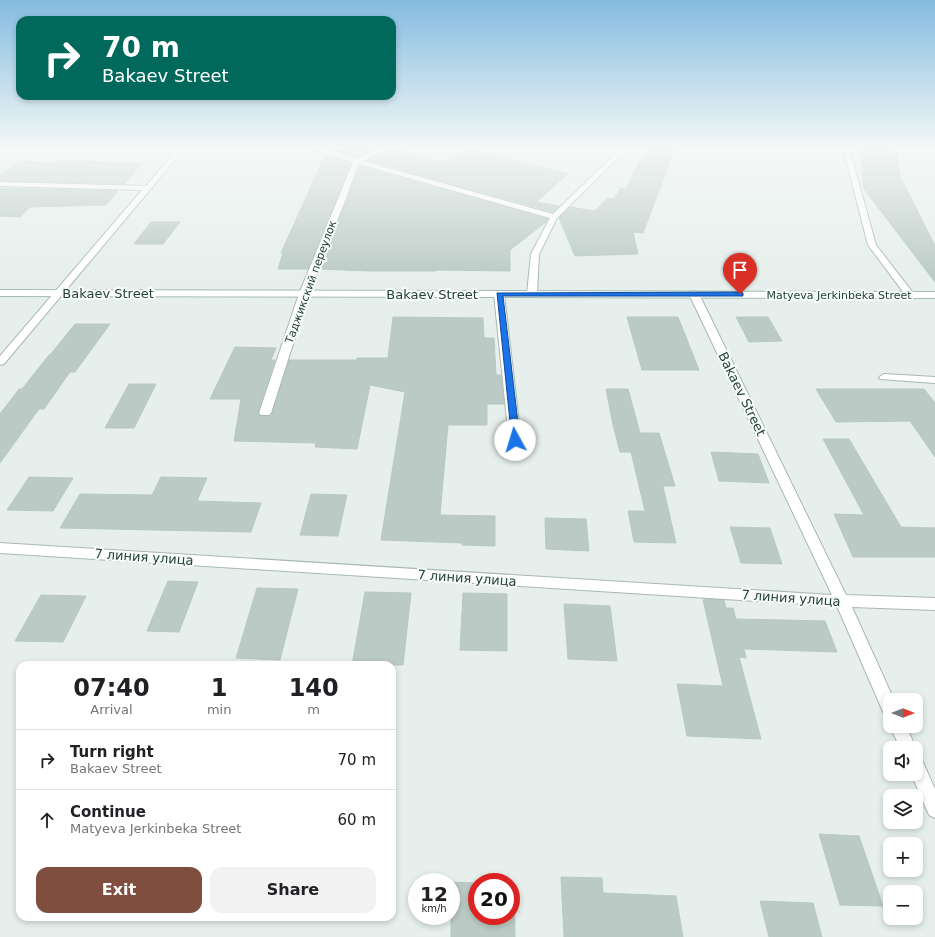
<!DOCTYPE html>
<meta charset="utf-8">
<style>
:root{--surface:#fff;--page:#f2f2f2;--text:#202124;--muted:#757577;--line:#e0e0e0;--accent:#7f4e3f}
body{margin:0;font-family:"DejaVu Sans",sans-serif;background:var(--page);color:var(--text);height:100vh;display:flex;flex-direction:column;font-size:15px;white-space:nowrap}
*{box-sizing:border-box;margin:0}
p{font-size:13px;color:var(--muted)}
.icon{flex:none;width:22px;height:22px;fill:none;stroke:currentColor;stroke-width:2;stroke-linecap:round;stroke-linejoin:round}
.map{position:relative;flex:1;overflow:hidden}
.side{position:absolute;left:16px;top:661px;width:380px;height:260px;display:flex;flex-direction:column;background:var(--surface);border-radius:12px;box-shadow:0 2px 6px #0003}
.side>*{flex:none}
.guide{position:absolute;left:16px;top:16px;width:380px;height:84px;border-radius:12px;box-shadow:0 2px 6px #0003;background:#00695c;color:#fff;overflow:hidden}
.needle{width:26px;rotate:90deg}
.fabs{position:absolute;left:883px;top:693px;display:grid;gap:8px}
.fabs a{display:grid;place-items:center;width:40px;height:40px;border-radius:8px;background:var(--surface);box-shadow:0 2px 6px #0003;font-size:20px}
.speed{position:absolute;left:408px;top:873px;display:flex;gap:8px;font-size:20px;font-weight:700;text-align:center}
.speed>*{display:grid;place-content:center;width:52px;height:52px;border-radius:50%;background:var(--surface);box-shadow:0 2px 6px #0003;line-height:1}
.speed small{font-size:10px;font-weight:400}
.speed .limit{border:6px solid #d22;background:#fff;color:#111}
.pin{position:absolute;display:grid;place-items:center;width:34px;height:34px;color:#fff;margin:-41px -17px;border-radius:50% 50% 50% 0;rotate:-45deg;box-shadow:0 0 4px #0007}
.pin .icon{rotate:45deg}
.me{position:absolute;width:44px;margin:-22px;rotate:354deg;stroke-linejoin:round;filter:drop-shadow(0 0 3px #0008)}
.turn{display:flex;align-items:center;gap:14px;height:84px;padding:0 20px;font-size:18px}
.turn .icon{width:52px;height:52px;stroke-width:2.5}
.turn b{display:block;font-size:28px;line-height:34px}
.eta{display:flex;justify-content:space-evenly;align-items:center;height:68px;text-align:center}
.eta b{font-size:24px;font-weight:600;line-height:28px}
.button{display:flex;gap:8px;margin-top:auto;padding:8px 20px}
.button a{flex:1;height:46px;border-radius:12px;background:var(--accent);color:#fff;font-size:16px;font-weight:600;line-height:46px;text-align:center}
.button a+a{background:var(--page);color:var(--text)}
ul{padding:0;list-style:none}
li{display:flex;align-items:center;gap:12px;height:60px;padding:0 20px;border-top:1px solid var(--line)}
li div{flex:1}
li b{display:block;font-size:15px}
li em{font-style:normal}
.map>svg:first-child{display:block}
</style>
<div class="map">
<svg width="935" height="937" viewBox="0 0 935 937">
<rect width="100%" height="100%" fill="#e6efeb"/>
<g fill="#bbcac4" stroke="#b8c9c2">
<path d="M328,148H377L356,157L328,149Z"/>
<path d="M391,148L441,163L467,149L568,174L536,202L559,206L553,212L367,161Z"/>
<path d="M651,148H675L643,233L633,232L638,254L575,256L559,218L570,207L595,211L608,198L614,199L621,188L626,189L640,160Z"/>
<path d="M860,148H891V153L897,154L900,176L935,246V282L864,189Z"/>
<path d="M325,155L351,163L308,269H278L283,253H281Z"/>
<path d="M59,160L102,162L142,163L124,184L0,181V175L20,161L56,163Z"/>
<path d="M360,166L548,219L546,222L510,250V271L436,270V271H369L320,269Z"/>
<path d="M0,188L118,191L106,205L30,207L20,217L0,216Z"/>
<path d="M151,222H180L163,244H134Z"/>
<path d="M393,317L483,318L484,338H494L496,375H501L504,404H487V425H448L440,515L495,516V546L462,545V543L381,540L405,392L370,385L357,449L315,447L316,443L234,441L241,399H210L235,347L276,348L271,360H275L258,413L261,416H270L272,413L289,360H357V358H388Z"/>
<path d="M627,317H678L699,370H642Z"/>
<path d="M736,317H768L782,341L749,342Z"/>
<path d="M75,324H110L75,372H70L44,409H39L0,463V414L19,389H22L49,355H50Z"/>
<path d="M129,384H156L134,428H105Z"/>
<path d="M606,389H628L640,433H659L675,486H663L676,543L634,542L628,511H645L631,452H620L613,425Z"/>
<path d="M816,389H924L935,403V457L910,421L836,422Z"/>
<path d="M823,439H849L901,527L935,528V557H853L834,514L864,515Z"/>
<path d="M711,452L758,454L769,483L719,481Z"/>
<path d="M29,477L73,478L53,511L7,510Z"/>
<path d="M161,477L207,478L197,501L261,503L251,532L60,528L80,494L152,495Z"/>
<path d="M311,494L347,495L338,536L300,535Z"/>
<path d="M545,518L586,519L589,551L546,549Z"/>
<path d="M730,527L770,528L782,564L741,563Z"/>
<path d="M168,581L198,582L179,632L147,631Z"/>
<path d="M257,588L298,589L280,660L236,658Z"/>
<path d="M365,592L411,593L403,665H352Z"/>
<path d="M463,593L507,594V651L460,650Z"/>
<path d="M41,595L86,596L63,642L15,641Z"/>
<path d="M707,599L724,600L726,608H733L736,619L825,621L837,652L744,649L746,658L739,657L761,739L687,736L677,684L723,686L703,600Z"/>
<path d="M564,604L610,606L617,661L568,659Z"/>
<path d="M819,834L859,836L883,906L840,905Z"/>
<path d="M561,877L602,878L603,893L676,896L683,937H564Z"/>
<path d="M451,882L477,883V916H511V884L514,885L515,937H451Z"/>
<path d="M760,901L813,903L822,937H769Z"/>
</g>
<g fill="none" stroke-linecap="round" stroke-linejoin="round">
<g stroke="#a8b8b2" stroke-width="2">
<g id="service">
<path d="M499,291L504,294L521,440L519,443H511L509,440L494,294Z"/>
<path d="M884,374L935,377V383L880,379L879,377Z"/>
</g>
</g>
<g stroke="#a8b8b2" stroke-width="2">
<g id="minor">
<path d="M178,148H185L4,364L0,365V356L142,190L0,186V182L146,186Z"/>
<path d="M308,148H318L356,159L381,148H390L363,161L553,214L621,148H628L557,218L539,254L537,294L532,297L527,294L531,254L550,218L359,164L309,294L271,413L269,415H261L259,413L299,294L353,162Z"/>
<path d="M843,148H849L876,245L913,293L915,295L913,297H907L868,245Z"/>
<path d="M694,291L699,294L846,595L935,598V610L852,607L894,700H890V716L884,714L837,606L0,553V543L832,595L689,294Z"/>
<path d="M890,726H906L916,748V749L900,748Z"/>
<path d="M916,758L922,760L935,789V818L929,815L911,774H916Z"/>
</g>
</g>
<g stroke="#a4bbb3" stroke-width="2">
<path id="secondary" d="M0,290L935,292V298L0,296Z"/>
</g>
<use href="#service" fill="#fff" fill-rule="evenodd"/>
<use href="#minor" fill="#fff" fill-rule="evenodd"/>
<use href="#secondary" fill="#fff" fill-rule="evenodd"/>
</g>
<linearGradient id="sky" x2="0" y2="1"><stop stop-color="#84bce0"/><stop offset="0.53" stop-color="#f4f8f6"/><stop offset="1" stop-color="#f4f8f6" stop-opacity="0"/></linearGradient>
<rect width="935" height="279" fill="url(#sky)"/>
<path fill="#1a73e8" stroke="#114b97" d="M740,292L743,293V296H503L520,440L515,442H512L497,293Z"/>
<g text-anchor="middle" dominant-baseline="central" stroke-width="4" stroke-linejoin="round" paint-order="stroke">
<g font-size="11" fill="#24423a" stroke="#f7fbf9">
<text transform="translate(311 282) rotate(-70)">Таджикский переулок</text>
<text x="839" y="295">Matyeva Jerkinbeka Street</text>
</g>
<g font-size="13" fill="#24423a" stroke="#f7fbf9">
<text x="108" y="293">Bakaev Street</text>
<text x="432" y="294">Bakaev Street</text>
<text transform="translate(742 394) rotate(64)">Bakaev Street</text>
<text transform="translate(144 557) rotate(4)">7 линия улица</text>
<text transform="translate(467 578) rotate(4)">7 линия улица</text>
<text transform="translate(791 598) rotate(4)">7 линия улица</text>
</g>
</g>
</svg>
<div class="fabs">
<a><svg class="needle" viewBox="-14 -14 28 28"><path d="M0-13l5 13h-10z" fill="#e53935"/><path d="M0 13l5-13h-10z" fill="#757577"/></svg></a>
<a><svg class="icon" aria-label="sound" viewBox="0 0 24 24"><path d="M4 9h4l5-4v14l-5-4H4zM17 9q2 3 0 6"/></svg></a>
<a><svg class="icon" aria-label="layers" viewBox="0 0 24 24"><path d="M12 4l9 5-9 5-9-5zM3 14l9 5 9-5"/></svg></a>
<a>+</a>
<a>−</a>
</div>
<div class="speed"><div>12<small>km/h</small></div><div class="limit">20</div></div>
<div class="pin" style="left:740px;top:294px;background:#d93025"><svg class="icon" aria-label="arrive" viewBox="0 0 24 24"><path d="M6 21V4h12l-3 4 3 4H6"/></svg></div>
<svg class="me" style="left:515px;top:440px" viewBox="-20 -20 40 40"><circle r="19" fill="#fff"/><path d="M0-13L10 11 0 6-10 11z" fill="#1a73e8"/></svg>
<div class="guide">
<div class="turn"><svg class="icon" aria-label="right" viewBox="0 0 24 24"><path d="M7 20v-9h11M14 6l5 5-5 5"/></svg><div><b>70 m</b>Bakaev Street</div></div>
</div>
<section class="side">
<div class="eta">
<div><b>07:40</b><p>Arrival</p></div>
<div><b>1</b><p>min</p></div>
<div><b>140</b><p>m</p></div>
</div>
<ul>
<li><svg class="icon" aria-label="right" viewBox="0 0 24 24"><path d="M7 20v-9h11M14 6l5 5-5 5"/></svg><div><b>Turn right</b><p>Bakaev Street</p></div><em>70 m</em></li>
<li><svg class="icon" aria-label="ahead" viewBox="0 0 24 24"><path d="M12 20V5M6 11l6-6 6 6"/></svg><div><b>Continue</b><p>Matyeva Jerkinbeka Street</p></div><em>60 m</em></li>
</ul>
<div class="button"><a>Exit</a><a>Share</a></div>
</section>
</div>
